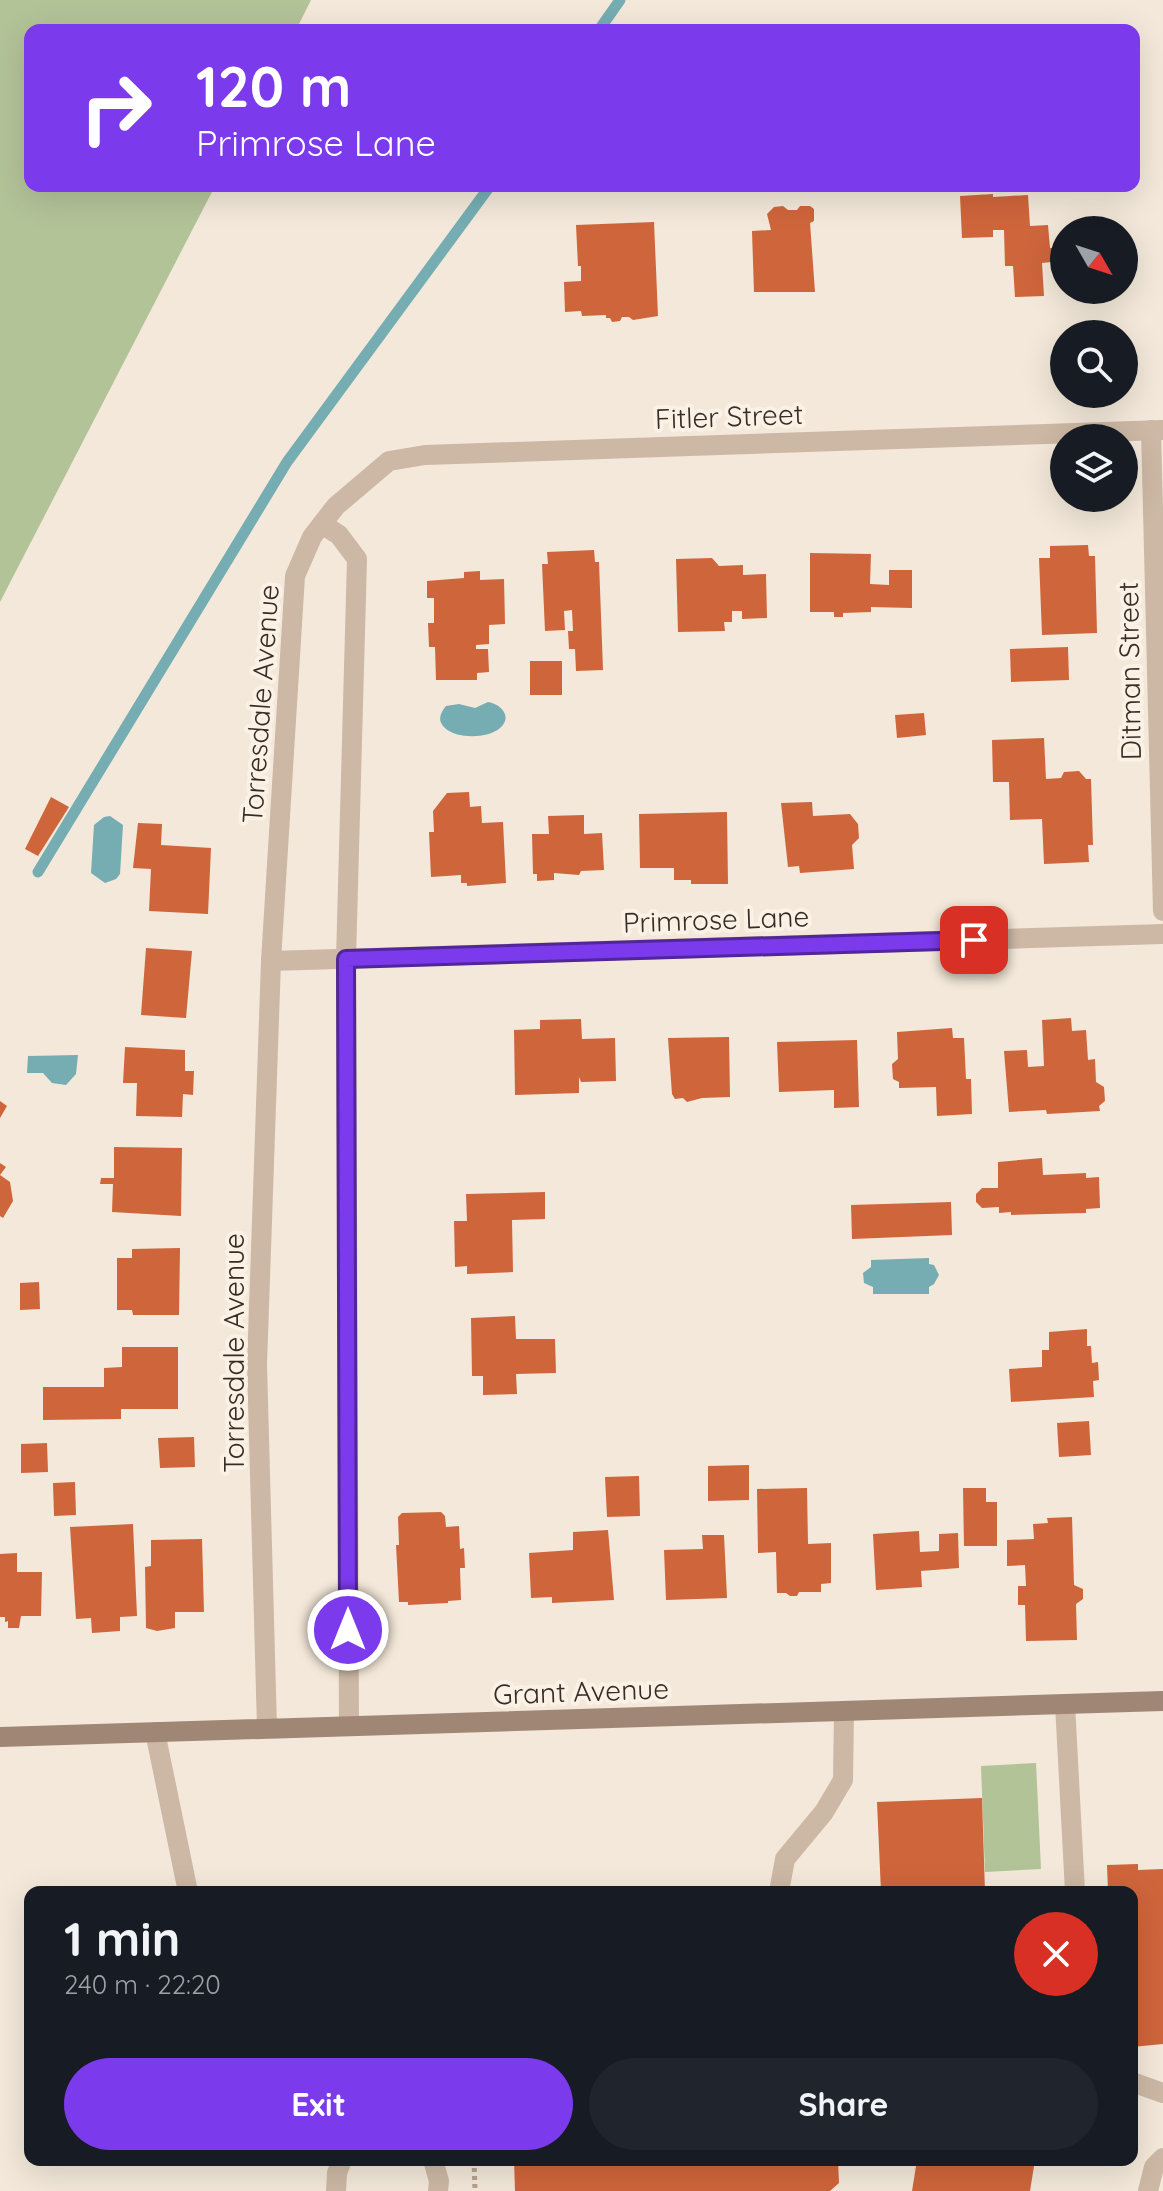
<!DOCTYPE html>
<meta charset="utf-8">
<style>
:root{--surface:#171b24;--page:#20242c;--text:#f1f3f6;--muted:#9ea1a6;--accent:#7c3aed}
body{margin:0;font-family:Quicksand,sans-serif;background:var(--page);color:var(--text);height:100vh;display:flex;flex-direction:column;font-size:30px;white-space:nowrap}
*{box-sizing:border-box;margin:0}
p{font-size:26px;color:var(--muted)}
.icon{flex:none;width:44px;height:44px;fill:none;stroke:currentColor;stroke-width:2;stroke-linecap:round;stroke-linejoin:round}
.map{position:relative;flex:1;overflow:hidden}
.sheet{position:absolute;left:24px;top:1886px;width:1114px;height:280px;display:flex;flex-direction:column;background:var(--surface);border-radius:16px;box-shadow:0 8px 32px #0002}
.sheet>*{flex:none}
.guide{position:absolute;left:24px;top:24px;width:1116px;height:168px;border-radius:16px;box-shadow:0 8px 32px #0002;background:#7c3aed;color:#fff;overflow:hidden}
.needle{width:52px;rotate:129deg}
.controls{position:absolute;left:1050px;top:216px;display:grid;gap:16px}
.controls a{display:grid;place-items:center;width:88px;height:88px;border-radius:50%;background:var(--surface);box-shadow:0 8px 32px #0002;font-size:40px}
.pin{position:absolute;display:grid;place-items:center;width:68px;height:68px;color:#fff;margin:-34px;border-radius:16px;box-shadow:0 4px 12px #0006}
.me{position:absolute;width:88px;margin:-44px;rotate:0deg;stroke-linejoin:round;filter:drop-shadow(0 0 6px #0008)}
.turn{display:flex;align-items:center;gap:28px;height:168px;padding:0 40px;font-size:36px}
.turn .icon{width:104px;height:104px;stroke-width:2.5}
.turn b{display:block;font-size:56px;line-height:68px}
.round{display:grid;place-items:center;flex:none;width:84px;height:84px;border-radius:42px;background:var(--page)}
.summary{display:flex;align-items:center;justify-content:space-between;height:136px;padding:0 40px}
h1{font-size:48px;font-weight:700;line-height:60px}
.action{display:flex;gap:16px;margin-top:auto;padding:16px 40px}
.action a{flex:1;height:92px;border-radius:48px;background:var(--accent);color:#fff;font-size:32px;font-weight:700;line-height:92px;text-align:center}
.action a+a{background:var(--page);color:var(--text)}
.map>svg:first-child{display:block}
</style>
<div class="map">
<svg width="1163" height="2191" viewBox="0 0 1163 2191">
<rect width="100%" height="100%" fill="#f3e8d9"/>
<g fill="#b3c398">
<path d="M0,0H311L296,30H30V186H215L0,602Z"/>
<path d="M1036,1763L1041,1869L985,1872L981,1766Z"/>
</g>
<g fill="#75adb3">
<path d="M488,702C501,704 513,717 500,728C488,739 456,739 445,728C437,721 440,713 446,706L459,704L475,708Z"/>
<path d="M110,816L123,825L120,874L116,879L105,883L91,873L94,825L104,817Z"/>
<path d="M78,1055L76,1074L66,1085L52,1083L43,1073H27L28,1056Z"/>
<path d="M929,1258V1264L934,1265L939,1275L934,1284L929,1287V1294H873V1287L864,1283L863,1273L871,1267V1260Z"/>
</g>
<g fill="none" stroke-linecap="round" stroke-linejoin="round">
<g stroke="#75adb3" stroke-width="11">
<path d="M599,30L620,0"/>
<path d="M38,872L287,462L490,186"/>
</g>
</g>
<g fill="#cf653b">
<path d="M993,194V197L1028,195L1030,226L1048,225L1050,248H1056L1057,258H1051V262L1042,263L1044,296L1015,297L1013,266H1005L1004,230H993V237L962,238L960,196Z"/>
<path d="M783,206L788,210H797L800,206H810L814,209V221L810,223L815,292H754L752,231L771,230L767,214L774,207Z"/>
<path d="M654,222L658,316L633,320L629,317H622L620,321L612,322L610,318H606V315L582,316L581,311L565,312L564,282L581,281V266H578L576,225Z"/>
<path d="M1088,545L1089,556H1095L1097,633L1042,635L1039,558H1050V546Z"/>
<path d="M594,550L595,562H599L603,670L576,671L575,649H569L568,631H573L572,610L564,611L565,630L545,631L542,564H548L547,552Z"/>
<path d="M810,553L871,554L870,584L889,585V570H912V608L871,607V612L843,613V617H834V612H810Z"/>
<path d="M712,558L719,566L743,565V575L766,574L767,618L742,619V611H732V622H724L725,631L678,632L676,559Z"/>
<path d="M480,571V580L504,579L505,624L489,625V644L476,645V649H488L489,672L477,673V680H436L435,647H429L428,623H434V598H427V581L464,578V572Z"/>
<path d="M1068,647L1069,680L1011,682L1010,649Z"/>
<rect x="530" y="661" width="32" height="34"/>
<path d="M924,713L926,735L897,738L895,715Z"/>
<path d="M1044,738L1046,779L1061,778L1064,772L1079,771L1086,779H1091L1093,845H1088L1089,862L1044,864L1042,819L1010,820L1009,782H993L992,740Z"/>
<path d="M469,792L470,807L481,806L482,823L503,822L506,883L467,886V883H461V875L431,877L429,832H434L433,811L447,793Z"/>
<path d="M51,797L69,807L38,856L25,849Z"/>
<path d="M812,802L813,816L850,814L858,824L859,838L852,845L854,869L800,873L799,866L788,867L781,803Z"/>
<path d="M727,812L728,884H691V880H674V868H640L639,814Z"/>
<path d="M584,815V834L602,833L604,870L581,871L579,875L554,873V880L537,881V874H533L532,834H549L548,816Z"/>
<path d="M138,823L162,824L161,845L211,848L208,914L149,911L151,869L133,868Z"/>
<path d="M146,948L192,951L186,1018L141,1015Z"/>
<path d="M1071,1018L1072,1031L1086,1030L1088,1060L1095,1059L1096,1082L1104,1087L1105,1101L1099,1106L1100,1111L1047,1114L1046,1110L1009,1112L1004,1051L1027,1050L1028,1067L1044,1066L1042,1020Z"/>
<path d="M581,1019L582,1039L615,1038L616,1081L581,1082L579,1077V1093L515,1095L514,1030L540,1029V1020Z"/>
<path d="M952,1028L953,1038H964L966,1079H971L972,1114L937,1116L936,1087L899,1088V1082L893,1079L892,1064L898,1059L897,1032Z"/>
<path d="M729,1037L730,1097L702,1098L687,1102L683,1098L675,1099L672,1094L668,1038Z"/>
<path d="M857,1040L859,1107L834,1108V1090L779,1092L777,1042Z"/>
<path d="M125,1047L185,1050V1071H194L193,1095L183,1094L182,1117L136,1116L137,1083H123Z"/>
<path d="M0,1101L7,1106L0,1118Z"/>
<path d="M114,1147L182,1148L181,1216L112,1212L113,1184H100L101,1178H114Z"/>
<path d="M1042,1158L1043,1175L1086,1173V1178L1099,1177L1100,1208L1086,1209V1213L1011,1215V1212L999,1213V1207L982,1208L976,1202V1194L982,1188H998V1162Z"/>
<path d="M0,1163L6,1167L0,1175L10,1182L13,1201L3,1218L0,1216Z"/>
<path d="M545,1192V1219L512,1220L513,1272L467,1274V1266L455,1267L454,1221H467L466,1194Z"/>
<path d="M951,1202L952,1235L852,1239L851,1205Z"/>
<path d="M180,1248L179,1315H133L132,1310H117V1258H132V1249Z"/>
<path d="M39,1282L40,1309L20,1310V1283Z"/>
<path d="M515,1316L516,1339H555L556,1373L516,1374L517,1394L483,1395V1376H472L471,1318Z"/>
<path d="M1087,1329V1346H1091L1092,1363L1098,1362L1099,1380L1093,1381L1094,1397L1011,1402L1009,1369L1042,1367V1350H1049V1332Z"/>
<path d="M122,1347H178V1409H121V1419L43,1420V1387H104V1368L122,1367Z"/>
<path d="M1089,1421L1091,1455L1059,1457L1057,1423Z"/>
<path d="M194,1437L195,1467L160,1468L158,1438Z"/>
<path d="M47,1443L48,1472L21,1473V1444Z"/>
<path d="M749,1465V1500L708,1501V1466Z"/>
<path d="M639,1476L640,1516L607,1517L605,1477Z"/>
<path d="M75,1482L76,1515L54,1516L53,1483Z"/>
<path d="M807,1488L808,1544L831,1543V1583L821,1584V1592H799L797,1596H790L786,1593H777L776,1552L758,1553L757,1489Z"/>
<path d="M963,1488H986V1502H997V1546H964Z"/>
<path d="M441,1512L445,1516L446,1527L459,1526L460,1549L464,1548L465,1568H460L461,1600L448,1601V1603L408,1605V1602H399L396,1545H399L398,1517L402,1513Z"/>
<path d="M1072,1517L1074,1585L1083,1589V1599L1076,1604L1077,1640L1026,1641L1025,1605H1018V1586H1026L1025,1565L1007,1566V1540L1034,1539L1033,1524L1048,1523L1047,1518Z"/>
<path d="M133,1524L137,1616L120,1617V1631L92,1633L91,1618L76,1619L70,1527Z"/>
<path d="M608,1530L614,1600L552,1603V1597L531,1598L529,1553L573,1550V1532Z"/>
<path d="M919,1531L920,1552L939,1551V1534L958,1533L959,1568L921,1571L922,1587L876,1590L873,1534Z"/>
<path d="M702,1535H724L727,1598L666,1600L664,1550L703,1549Z"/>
<path d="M202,1539L204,1612H175V1628L157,1631L146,1628L145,1567L151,1566V1540Z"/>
<path d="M17,1553V1572H42L41,1616H21L19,1628H8V1621L5,1622V1617H0V1554Z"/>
<path d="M982,1798L985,1892H881L877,1802Z"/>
<path d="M1138,1864V1870L1163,1869V2044L1132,2047V1892H1108L1107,1865Z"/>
<path d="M514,2160H838L839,2183L830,2191H515Z"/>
<path d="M917,2160H1035L1030,2191H912Z"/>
</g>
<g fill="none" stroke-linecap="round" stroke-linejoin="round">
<path stroke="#b8a28e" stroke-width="5" stroke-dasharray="4 4" stroke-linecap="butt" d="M474,2160L475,2191"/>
<g stroke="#ccb8a4" stroke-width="20">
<path d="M1065,1704L1075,1892"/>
<path d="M155,1732L188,1892"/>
<path d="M779,1892L785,1859L824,1812L843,1780L844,1711"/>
<path d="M1132,2082L1163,2093"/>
<path d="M433,2160L439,2181L438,2191"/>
<path d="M336,2191L337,2173L342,2160"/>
<path d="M1148,2191L1154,2167L1163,2158"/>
</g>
<g stroke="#ccb8a4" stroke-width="20">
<path d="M1151,430L1163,911"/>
<path d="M322,524L339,535L357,559L346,959L349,1726"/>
<path d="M271,961L1163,934"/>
<path d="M267,1728L257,1365L271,961L295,576L312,537L336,506L389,461L425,455L1163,430"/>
</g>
<path stroke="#a08675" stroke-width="20" d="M0,1737L1163,1701"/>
</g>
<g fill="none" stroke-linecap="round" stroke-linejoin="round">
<g stroke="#51269a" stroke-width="20">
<path id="route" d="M348,1630L346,959L974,940"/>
</g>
<use href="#route" stroke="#7c3aed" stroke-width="14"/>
</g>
<g text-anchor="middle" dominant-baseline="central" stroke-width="8" stroke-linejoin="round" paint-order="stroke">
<g font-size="28" fill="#372c26" stroke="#fbf2e5">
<text transform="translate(729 416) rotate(-2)">Fitler Street</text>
<text transform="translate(1129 671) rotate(-91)">Ditman Street</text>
<text transform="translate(260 704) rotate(-86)">Torresdale Avenue</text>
<text transform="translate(716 919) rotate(-2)">Primrose Lane</text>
<text transform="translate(233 1353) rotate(-90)">Torresdale Avenue</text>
<text transform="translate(581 1691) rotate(-2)">Grant Avenue</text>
</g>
</g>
</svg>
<div class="controls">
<a><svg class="needle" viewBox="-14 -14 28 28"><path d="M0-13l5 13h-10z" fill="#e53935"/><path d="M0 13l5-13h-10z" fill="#9ea1a6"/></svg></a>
<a><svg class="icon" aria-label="search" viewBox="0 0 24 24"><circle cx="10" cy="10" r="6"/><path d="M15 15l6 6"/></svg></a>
<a><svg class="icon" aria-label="layers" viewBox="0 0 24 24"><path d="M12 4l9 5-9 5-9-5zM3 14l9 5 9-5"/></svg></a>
</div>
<div class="pin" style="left:974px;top:940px;background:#d93025"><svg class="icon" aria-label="arrive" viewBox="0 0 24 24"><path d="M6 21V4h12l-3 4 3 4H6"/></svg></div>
<svg class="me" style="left:348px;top:1630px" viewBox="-20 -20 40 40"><circle r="17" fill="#7c3aed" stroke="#fff" stroke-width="3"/><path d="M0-11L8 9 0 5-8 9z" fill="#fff"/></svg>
<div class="guide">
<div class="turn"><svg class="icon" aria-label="right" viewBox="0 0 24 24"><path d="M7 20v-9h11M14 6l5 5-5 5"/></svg><div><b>120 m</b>Primrose Lane</div></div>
</div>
<section class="sheet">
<div class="summary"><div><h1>1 min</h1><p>240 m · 22:20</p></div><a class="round" style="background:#d93025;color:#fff"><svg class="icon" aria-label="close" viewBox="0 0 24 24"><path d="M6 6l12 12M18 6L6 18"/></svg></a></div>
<div class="action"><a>Exit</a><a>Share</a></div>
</section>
</div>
